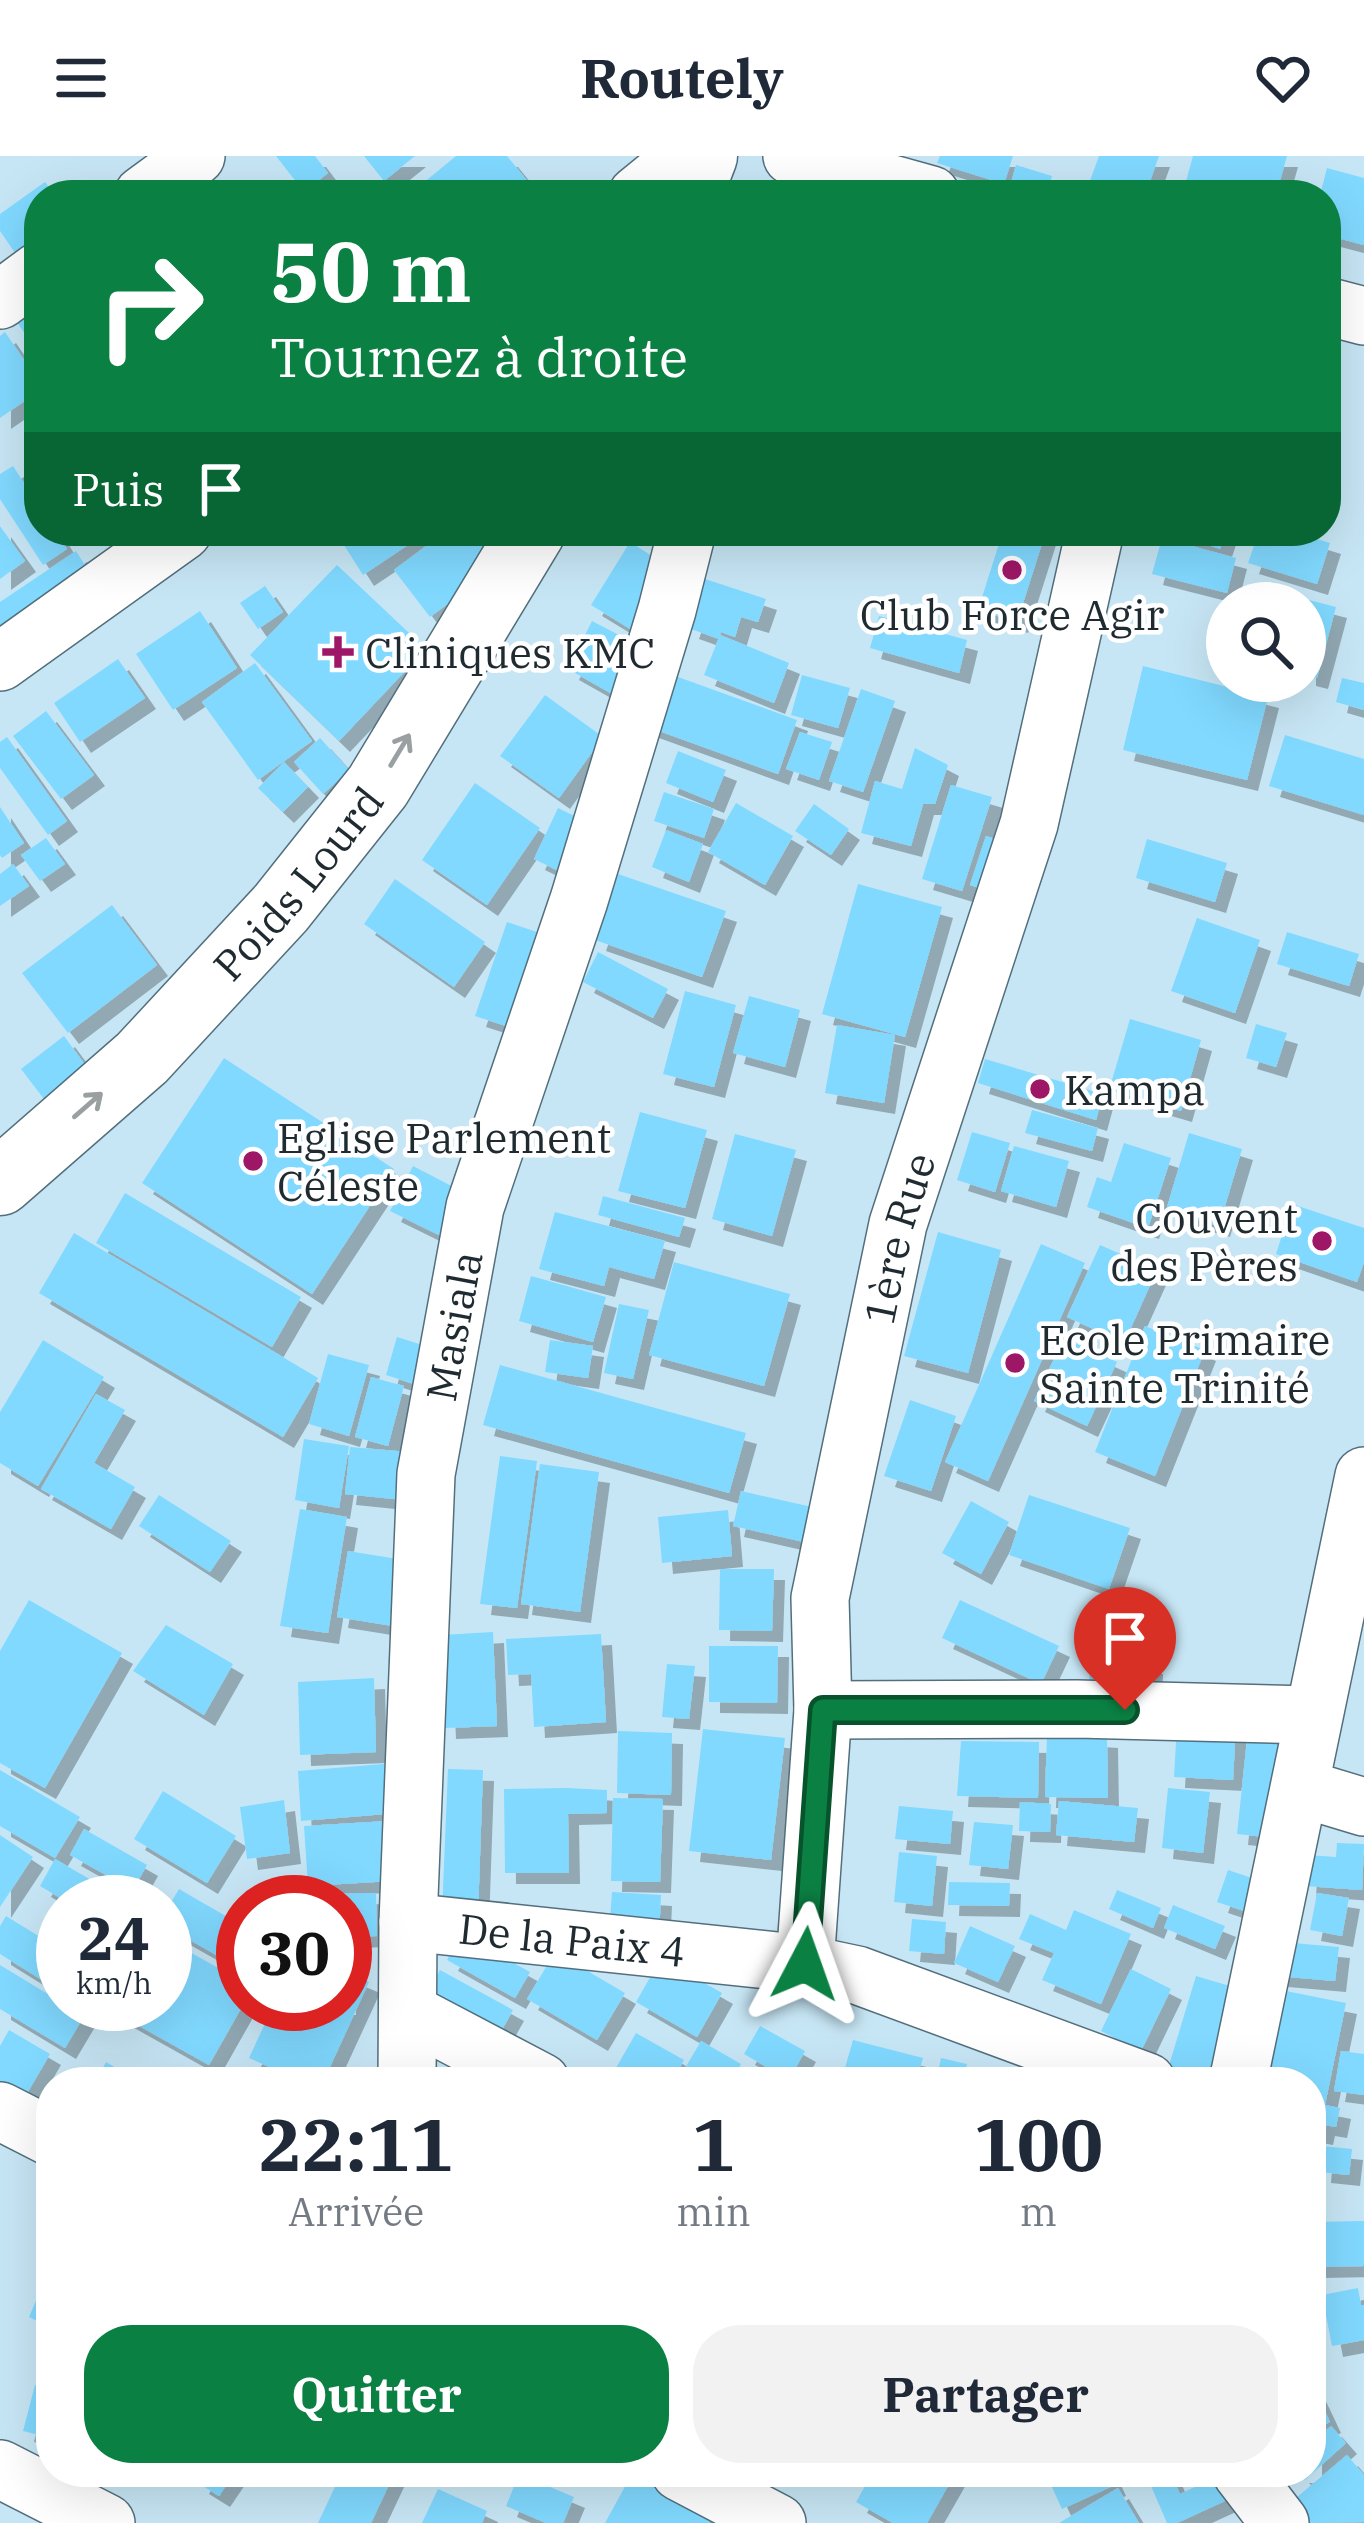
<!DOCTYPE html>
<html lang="fr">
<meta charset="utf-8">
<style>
:root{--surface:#fff;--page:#f2f2f3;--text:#1f2937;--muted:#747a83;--accent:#0b8043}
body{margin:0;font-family:"IBM Plex Serif",serif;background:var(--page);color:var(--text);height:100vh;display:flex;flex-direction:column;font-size:45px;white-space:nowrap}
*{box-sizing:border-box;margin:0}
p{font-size:39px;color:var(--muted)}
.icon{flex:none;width:66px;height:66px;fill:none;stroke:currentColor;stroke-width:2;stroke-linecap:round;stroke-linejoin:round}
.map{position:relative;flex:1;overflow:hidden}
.side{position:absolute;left:36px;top:1911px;width:1290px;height:420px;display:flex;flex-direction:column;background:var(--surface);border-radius:48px;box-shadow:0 12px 48px #0002}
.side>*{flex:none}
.hud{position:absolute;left:24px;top:24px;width:1317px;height:366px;border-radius:48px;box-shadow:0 12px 48px #0002;background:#0b8043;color:#fff;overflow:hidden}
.controls{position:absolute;left:1206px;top:426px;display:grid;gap:24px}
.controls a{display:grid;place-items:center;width:120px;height:120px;border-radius:50%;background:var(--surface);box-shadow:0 12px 48px #0002;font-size:60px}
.speed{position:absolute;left:36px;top:1719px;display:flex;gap:24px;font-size:60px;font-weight:700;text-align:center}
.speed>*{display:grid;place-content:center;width:156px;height:156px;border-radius:50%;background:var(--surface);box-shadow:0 12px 48px #0002;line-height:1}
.speed small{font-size:30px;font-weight:400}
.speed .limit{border:18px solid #d22;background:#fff;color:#111}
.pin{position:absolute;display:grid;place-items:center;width:102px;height:102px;color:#fff;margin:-123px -51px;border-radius:50% 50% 50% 0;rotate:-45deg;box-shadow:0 0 12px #0007}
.pin .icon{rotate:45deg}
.me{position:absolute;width:132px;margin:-66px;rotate:4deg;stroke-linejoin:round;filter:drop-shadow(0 0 9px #0008)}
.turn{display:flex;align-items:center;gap:42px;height:252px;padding:0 48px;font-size:54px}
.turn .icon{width:156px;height:156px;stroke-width:2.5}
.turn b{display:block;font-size:84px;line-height:102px}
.then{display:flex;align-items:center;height:114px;padding:0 48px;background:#0003;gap:24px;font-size:45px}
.eta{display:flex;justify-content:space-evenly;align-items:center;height:204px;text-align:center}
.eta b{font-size:72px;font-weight:800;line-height:84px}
.action{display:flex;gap:24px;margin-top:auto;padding:24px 48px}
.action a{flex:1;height:138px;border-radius:48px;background:var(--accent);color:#fff;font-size:48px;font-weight:800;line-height:138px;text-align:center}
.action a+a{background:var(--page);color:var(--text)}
header{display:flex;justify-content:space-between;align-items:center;height:156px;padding:0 48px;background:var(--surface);font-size:54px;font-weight:800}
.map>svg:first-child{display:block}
</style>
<header><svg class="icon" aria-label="menu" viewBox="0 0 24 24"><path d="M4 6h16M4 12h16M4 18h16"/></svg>Routely<svg class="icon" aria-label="heart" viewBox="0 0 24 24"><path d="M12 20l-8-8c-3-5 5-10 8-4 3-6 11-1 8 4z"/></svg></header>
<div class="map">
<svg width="1364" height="2367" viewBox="0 0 1364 2367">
<defs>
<filter id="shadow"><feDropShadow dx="11" dy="11" stdDeviation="0" flood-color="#0004"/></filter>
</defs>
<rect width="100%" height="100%" fill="#c7e6f5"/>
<g fill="#81d9ff" filter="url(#shadow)">
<path d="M276,0H315L328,17L304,36Z"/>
<path d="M364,0H415L384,25Z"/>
<path d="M456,0H507L533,32L525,39H439L427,24Z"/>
<path d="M940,0H1013L1004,28L937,7Z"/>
<path d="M1099,0H1159L1145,39H1104L1087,33Z"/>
<path d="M1193,0H1287L1276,39L1183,36Z"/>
<path d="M1016,9L1052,20L1047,38L1011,27Z"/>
<path d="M1327,12L1364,22V89L1326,79V39H1320Z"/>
<path d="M45,26L55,39H39V95L22,107L0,75V58Z"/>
<path d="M39,126V199L5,148Z"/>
<path d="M5,176L39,226V235L0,262V180Z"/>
<path d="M13,310L39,350V375H56L67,393L43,409L0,343V318Z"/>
<path d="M0,370L25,405L0,423Z"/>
<path d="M335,375H429L363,419Z"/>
<path d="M446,375H482L505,405L430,461L394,414Z"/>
<path d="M1003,375H1046L1017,466L978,454Z"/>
<path d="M1168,375H1226L1220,393Z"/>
<path d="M1259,375H1291L1330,387L1317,428L1248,407Z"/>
<path d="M1162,382L1236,402L1227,437L1152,418Z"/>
<path d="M630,386L671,412L632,474L591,449Z"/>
<path d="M76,395L92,420L0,476V446Z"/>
<path d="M337,409L426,493L339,585L250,499Z"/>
<path d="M705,423L766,443L758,466L741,461L735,481L721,476L719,483L688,472Z"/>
<path d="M1251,429L1336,451L1317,522L1305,519V447H1246Z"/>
<path d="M265,430L283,456L258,473L240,447Z"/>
<path d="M200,455L237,512L173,554L136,498Z"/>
<path d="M879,460L967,484L959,517L870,492Z"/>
<path d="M592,465L642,491L614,539L568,513Z"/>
<path d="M720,479L789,507L774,547L704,519Z"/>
<path d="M118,503L145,542L80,586L54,547Z"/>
<path d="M255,507L312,585L258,624L202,546Z"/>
<path d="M1143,510L1268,541L1247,624L1123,594Z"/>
<path d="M667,517L797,564L778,618L648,571Z"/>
<path d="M802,519L850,532L838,572L791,559Z"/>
<path d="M1342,522L1364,527V554L1336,546Z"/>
<path d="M861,533L895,545L863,636L829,625Z"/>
<path d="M545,539L603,581L559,642L500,600Z"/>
<path d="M46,555L94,619L61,643L13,580Z"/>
<path d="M800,576L832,586L819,624L786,613Z"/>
<path d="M1285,579L1364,603V659L1269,630Z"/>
<path d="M7,581L67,665L48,679L0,612V586Z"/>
<path d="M320,582L349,614L323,638L294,606Z"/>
<path d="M915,592L948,609L935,648H923L911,690L861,677L875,625L902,633Z"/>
<path d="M678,595L726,614L713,646L666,627Z"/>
<path d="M284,606L308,631L283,656L258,632Z"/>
<path d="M475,627L540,672L487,749L422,704Z"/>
<path d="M951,629L992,641L962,735L922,723Z"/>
<path d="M664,636L714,653L704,682L654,665Z"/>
<path d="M736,647L793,680L765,729L708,696Z"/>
<path d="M814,648L849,673L831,699L795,675Z"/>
<path d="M0,651L24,687L2,702L0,699Z"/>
<path d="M558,652L593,669L569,720L534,703Z"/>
<path d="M666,674L703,688L689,726L652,711Z"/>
<path d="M986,680L1029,694L1012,743L970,729Z"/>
<path d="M46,682L65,708L40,725L21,699Z"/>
<path d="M1147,683L1227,707L1215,746L1136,722Z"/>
<path d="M13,708L29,730L0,750V718Z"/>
<path d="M618,718L726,755L702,821L595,784Z"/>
<path d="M395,723L485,786L454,831L364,768Z"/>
<path d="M858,728L942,751L905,881L822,858Z"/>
<path d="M112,749L157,809L68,877L22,817Z"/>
<path d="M1197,762L1260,784L1235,857L1171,835Z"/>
<path d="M507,766L558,783L528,877L475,860Z"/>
<path d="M1287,776L1359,798L1349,830L1277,808Z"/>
<path d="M598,796L668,833L653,862L583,826Z"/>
<path d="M685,835L736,849L714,931L663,918Z"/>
<path d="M749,840L800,854L785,911L733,897Z"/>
<path d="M1130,863L1201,884L1181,955L1109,934Z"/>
<path d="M1256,868L1287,877L1276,911L1246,902Z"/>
<path d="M837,869L895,879L884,947L825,937Z"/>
<path d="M64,880L86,910L44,943L21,913Z"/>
<path d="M224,902L394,1013L312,1138L142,1027Z"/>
<path d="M985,903L1103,938L1096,964L978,927Z"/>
<path d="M1032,954L1098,972L1092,995L1025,977Z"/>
<path d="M640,956L707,974L685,1052L618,1035Z"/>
<path d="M972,976L1010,987L995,1036L957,1024Z"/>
<path d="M1189,977L1242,993L1219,1070L1166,1055Z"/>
<path d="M735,978L796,994L772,1080L712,1063Z"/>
<path d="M1124,987L1171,1002L1148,1072L1087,1051L1097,1021L1111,1026Z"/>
<path d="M1014,990L1069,1005L1056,1051L1001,1035Z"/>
<path d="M413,1010L467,1038L445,1082L390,1055Z"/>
<path d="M125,1037L301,1141L272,1191L96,1087Z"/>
<path d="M603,1040L685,1062L679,1081L598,1059Z"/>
<path d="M1292,1048L1364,1072V1106L1357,1126L1276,1098Z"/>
<path d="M555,1056L665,1085L654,1123L609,1111L604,1130L539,1113Z"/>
<path d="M938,1076L1001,1094L968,1217L904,1200Z"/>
<path d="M74,1077L318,1222L283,1281L39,1137Z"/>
<path d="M1041,1088L1085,1107L988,1325L945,1306Z"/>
<path d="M1100,1089L1157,1114L1124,1187L1067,1161Z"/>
<path d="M674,1106L790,1138L764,1230L649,1199Z"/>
<path d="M531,1120L606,1141L593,1186L519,1165Z"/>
<path d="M619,1148L649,1154L633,1223L604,1217Z"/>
<path d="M1145,1170L1205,1194L1155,1320L1095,1296Z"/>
<path d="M397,1181L432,1192L420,1230L386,1219Z"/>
<path d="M1064,1182L1117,1206L1087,1270L1034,1245Z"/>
<path d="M43,1184L104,1221L38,1330L0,1307V1256Z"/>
<path d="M550,1184L593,1190L588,1222L545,1216Z"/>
<path d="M328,1198L369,1209L349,1280L309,1268Z"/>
<path d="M500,1209L746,1277L729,1337L483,1269Z"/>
<path d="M371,1221L404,1230L388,1290L355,1281Z"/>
<path d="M96,1238L125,1254L94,1307L135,1331L111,1373L41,1333Z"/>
<path d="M910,1244L956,1260L931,1335L884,1320Z"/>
<path d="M304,1283L349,1290L339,1352L295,1344Z"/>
<path d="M350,1291L409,1296L404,1344L345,1338Z"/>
<path d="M500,1300L537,1305L517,1452L480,1448Z"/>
<path d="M540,1308L599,1316L580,1456L521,1448Z"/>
<path d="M741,1335L812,1351L804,1386L733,1370Z"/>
<path d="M159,1339L231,1385L210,1416L139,1370Z"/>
<path d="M1029,1339L1130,1372L1109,1433L1009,1399Z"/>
<path d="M971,1345L1009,1366L981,1418L942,1397Z"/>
<path d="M300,1353L347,1361L328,1477L280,1470Z"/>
<path d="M728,1354L732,1400L662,1407L658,1361Z"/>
<path d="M348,1395L404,1404L393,1470L337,1461Z"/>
<path d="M720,1413H774L772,1475L719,1474Z"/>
<path d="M29,1444L122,1497L45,1632L0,1607V1495Z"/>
<path d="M960,1444L1059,1490L1041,1528L942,1482Z"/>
<path d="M166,1469L233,1508L204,1559L133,1515Z"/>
<path d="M493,1476L497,1570L445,1572L441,1479Z"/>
<path d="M601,1478L606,1566L534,1571L531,1518L508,1519L506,1483Z"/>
<path d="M709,1490H778L777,1547L709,1546Z"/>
<path d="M1090,1505L1152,1507L1151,1536L1089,1534Z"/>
<path d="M667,1508L695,1510L689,1563L662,1561Z"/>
<path d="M374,1522L376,1596L300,1599L298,1526Z"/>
<path d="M1236,1567L1233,1624L1174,1621L1177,1568Z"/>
<path d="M703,1573L785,1582L771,1704L689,1695Z"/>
<path d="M618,1575L672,1577L671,1639L617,1637Z"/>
<path d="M1047,1577L1107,1581L1108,1642L1045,1641Z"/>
<path d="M1247,1584L1294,1588L1283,1683L1237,1678Z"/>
<path d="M961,1585L1039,1586L1038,1642L957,1640Z"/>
<path d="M395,1607L398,1657L301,1665L298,1615Z"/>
<path d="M448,1613L483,1614L478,1758L442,1756Z"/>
<path d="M0,1614L80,1661L55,1702L0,1670Z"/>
<path d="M567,1632L607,1634V1657L568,1658L569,1717H505L504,1633Z"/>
<path d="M1168,1632L1210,1636L1203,1697L1162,1692Z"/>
<path d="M163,1635L236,1680L207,1727L134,1683Z"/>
<path d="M613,1642L663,1643L660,1726L611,1725Z"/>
<path d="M284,1644L290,1697L247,1703L240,1651Z"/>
<path d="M1059,1645L1138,1652L1134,1686L1056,1679Z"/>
<path d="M1020,1646L1051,1648L1050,1676L1019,1675Z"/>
<path d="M899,1650L953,1655L950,1688L895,1683Z"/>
<path d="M388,1665L392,1725L308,1730L304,1670Z"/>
<path d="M974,1666L1013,1669L1008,1713L969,1709Z"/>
<path d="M84,1673L147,1709L133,1734L70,1699Z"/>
<path d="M0,1679L33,1701L0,1751Z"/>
<path d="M1337,1687L1364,1688L1362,1734L1305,1730L1307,1699L1336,1701Z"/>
<path d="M899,1696L937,1700L932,1750L894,1746Z"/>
<path d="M55,1703L129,1746H67L40,1730Z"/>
<path d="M1228,1714L1270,1728L1259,1760L1217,1746Z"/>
<path d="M949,1726L1010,1727L1009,1750L948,1749Z"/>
<path d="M179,1733L243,1770V1814L165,1770V1757Z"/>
<path d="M1117,1734L1161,1752L1153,1772L1109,1753Z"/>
<path d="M612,1736L661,1739L659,1780L609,1777Z"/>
<path d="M376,1737L377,1780L345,1781V1746H315V1738Z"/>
<path d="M1317,1737L1349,1742L1342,1780L1310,1774Z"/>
<path d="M1173,1749L1225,1770L1215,1793L1164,1772Z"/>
<path d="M1074,1754L1131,1778L1101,1848L1042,1824L1054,1797L1019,1783L1030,1758L1066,1774Z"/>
<path d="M6,1760L63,1795V1837L0,1798V1770Z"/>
<path d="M912,1763L946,1766L944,1798L909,1795Z"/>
<path d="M970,1770L1015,1790L998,1826L954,1807Z"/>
<path d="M461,1778L530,1816L515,1842L447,1804Z"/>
<path d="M165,1782L243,1826V1849L209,1909L100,1848H165Z"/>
<path d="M1281,1786L1339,1791L1335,1825L1277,1820Z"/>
<path d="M555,1796L625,1837L597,1884L527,1843Z"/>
<path d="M661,1802L722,1837L697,1881L636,1846Z"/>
<path d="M0,1809L84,1860L65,1892L0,1853Z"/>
<path d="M1131,1813L1171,1833L1141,1895L1101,1875Z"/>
<path d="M440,1814L513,1854L494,1888L422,1847Z"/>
<path d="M345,1816L369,1826L323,1926H303L249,1902L274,1848H345Z"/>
<path d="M1196,1820L1250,1836L1223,1926H1202L1167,1916Z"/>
<path d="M1276,1833L1346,1847L1325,1949L1340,1952L1336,1971L1324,1969L1322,1978L1311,1976V1926H1257Z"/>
<path d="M760,1870L805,1895L789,1924L744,1898Z"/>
<path d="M9,1874L50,1898L22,1946L0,1934V1890Z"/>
<path d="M636,1877L684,1904L672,1926H608Z"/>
<path d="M853,1884L923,1902L916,1926H841Z"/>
<path d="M701,1885L741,1908L731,1926H677Z"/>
<path d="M1341,1895L1364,1898V1939L1334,1935Z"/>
<path d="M941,1902L967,1908L963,1926H936Z"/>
<path d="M106,1906L140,1926H95Z"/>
<path d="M1322,1990L1352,1993L1349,2019L1320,2016Z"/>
<path d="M1364,2065V2110L1311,2111V2066Z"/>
<path d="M44,2126L51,2129V2172L29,2161Z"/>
<path d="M1358,2132L1361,2149H1364V2184L1332,2190L1322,2139Z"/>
<path d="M1311,2226L1330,2266L1311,2275Z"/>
<path d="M35,2229L51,2233V2282L23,2275Z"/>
<path d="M1331,2270L1346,2287L1305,2324L1298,2316H1311V2288Z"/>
<path d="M1347,2299L1364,2319V2366L1307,2367L1290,2347Z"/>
<path d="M204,2316H231L234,2318L219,2340L198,2327Z"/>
<path d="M342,2316H395L371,2367H318Z"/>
<path d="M633,2316H656L719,2350L709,2367H605Z"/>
<path d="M873,2316H956L927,2367H893L856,2346Z"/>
<path d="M1045,2316H1109L1115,2329L1062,2353Z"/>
<path d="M1145,2316H1170L1180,2338L1227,2316L1238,2339L1177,2367H1167Z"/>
<path d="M519,2318L574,2341L563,2367H546L506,2350Z"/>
<path d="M1118,2332L1139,2367H1059Z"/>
<path d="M438,2333L487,2355L482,2367H422Z"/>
</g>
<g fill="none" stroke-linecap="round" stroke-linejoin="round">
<g stroke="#536f7c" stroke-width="60">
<g id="minor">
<path d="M792,0L931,39"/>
<path d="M143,39L196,0"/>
<path d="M637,39L685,0"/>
<path d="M0,144L39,115"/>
<path d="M1326,150L1364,160"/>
<path d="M0,506L183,375"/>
<path d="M823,1554L1077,1553L1313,1559"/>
<path d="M1301,1632L1364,1651"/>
<path id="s1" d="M408,1766L805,1808L857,1819L1147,1926"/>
<path id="s2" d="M805,1808L823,1554L820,1442L898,1068L1029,668L1095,375"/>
<path d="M408,1856L541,1926"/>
<path id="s3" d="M407,1926L408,1766L426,1318L475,1051L579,744L667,454L687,375"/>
<path d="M1238,1926L1364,1320"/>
<path d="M0,1955L51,1981"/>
<path d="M0,2313L106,2367"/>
<path d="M680,2316L777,2367"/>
<path d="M1241,2316L1280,2367"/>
</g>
</g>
<g stroke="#536f7c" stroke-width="69">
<g id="major">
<path d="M689,39L704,0"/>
<path id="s4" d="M0,1026L142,902L281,752L378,630L532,375"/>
</g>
</g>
<use href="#minor" stroke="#fff" stroke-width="57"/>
<use href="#major" stroke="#fff" stroke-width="66"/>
</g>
<defs><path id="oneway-shaft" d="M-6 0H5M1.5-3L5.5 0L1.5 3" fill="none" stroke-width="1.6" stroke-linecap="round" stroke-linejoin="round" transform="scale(3)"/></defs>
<g stroke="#9aa0a2">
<use href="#oneway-shaft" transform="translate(400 594) rotate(-59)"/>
<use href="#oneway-shaft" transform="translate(88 949) rotate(-41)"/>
</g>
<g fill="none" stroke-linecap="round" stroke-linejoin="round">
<g stroke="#07532c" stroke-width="30">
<path id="route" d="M805,1808L823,1554H1125"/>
</g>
<use href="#route" stroke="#0b8043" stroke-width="21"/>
</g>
<g fill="#9e1767" stroke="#fff" stroke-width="4.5">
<circle cx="1012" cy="414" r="12"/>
<path d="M332 478h12v12h12v12h-12v12h-12v-12h-12v-12h12z"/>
<circle cx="1040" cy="933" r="12"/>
<circle cx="253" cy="1005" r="12"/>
<circle cx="1322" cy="1085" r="12"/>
<circle cx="1015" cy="1207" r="12"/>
</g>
<g text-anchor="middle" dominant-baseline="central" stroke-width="9" stroke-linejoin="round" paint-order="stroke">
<g font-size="42" fill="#1f2b30" stroke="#fff" text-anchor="start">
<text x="1012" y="458" text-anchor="middle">Club Force Agir</text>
<text x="365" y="496">Cliniques KMC</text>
<text x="1064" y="933">Kampa</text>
<text x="277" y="981">Eglise Parlement<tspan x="277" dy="48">Céleste</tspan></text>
<text x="1298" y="1061" text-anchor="end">Couvent<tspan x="1298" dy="48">des Pères</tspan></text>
<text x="1039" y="1183">Ecole Primaire<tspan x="1039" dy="48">Sainte Trinité</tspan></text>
</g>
<g font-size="42" fill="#1f2b30" stroke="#fff">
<text stroke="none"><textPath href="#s4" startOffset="423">Poids Lourd</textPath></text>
<text stroke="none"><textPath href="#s2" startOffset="735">1ère Rue</textPath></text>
<text stroke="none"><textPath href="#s3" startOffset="759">Masiala</textPath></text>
<text stroke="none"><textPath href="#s1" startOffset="165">De la Paix 4</textPath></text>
</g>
</g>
</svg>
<div class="controls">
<a><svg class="icon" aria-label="search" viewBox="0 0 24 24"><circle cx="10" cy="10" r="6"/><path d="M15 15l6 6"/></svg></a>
</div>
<div class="speed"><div>24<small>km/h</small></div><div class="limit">30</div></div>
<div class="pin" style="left:1125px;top:1554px;background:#d93025"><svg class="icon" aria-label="arrive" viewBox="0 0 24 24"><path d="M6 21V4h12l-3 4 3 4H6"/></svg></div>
<svg class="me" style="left:805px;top:1808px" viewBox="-20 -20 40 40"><path d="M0-17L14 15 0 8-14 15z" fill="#0b8043" stroke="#fff" stroke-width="4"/></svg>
<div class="hud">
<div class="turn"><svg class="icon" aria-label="right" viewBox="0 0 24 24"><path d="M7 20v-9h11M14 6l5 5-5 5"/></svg><div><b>50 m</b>Tournez à droite</div></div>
<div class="then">Puis<svg class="icon" aria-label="arrive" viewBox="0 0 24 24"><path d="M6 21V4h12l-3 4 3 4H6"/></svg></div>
</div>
<section class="side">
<div class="eta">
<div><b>22:11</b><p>Arrivée</p></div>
<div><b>1</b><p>min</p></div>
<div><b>100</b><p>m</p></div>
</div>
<div class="action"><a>Quitter</a><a>Partager</a></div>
</section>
</div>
